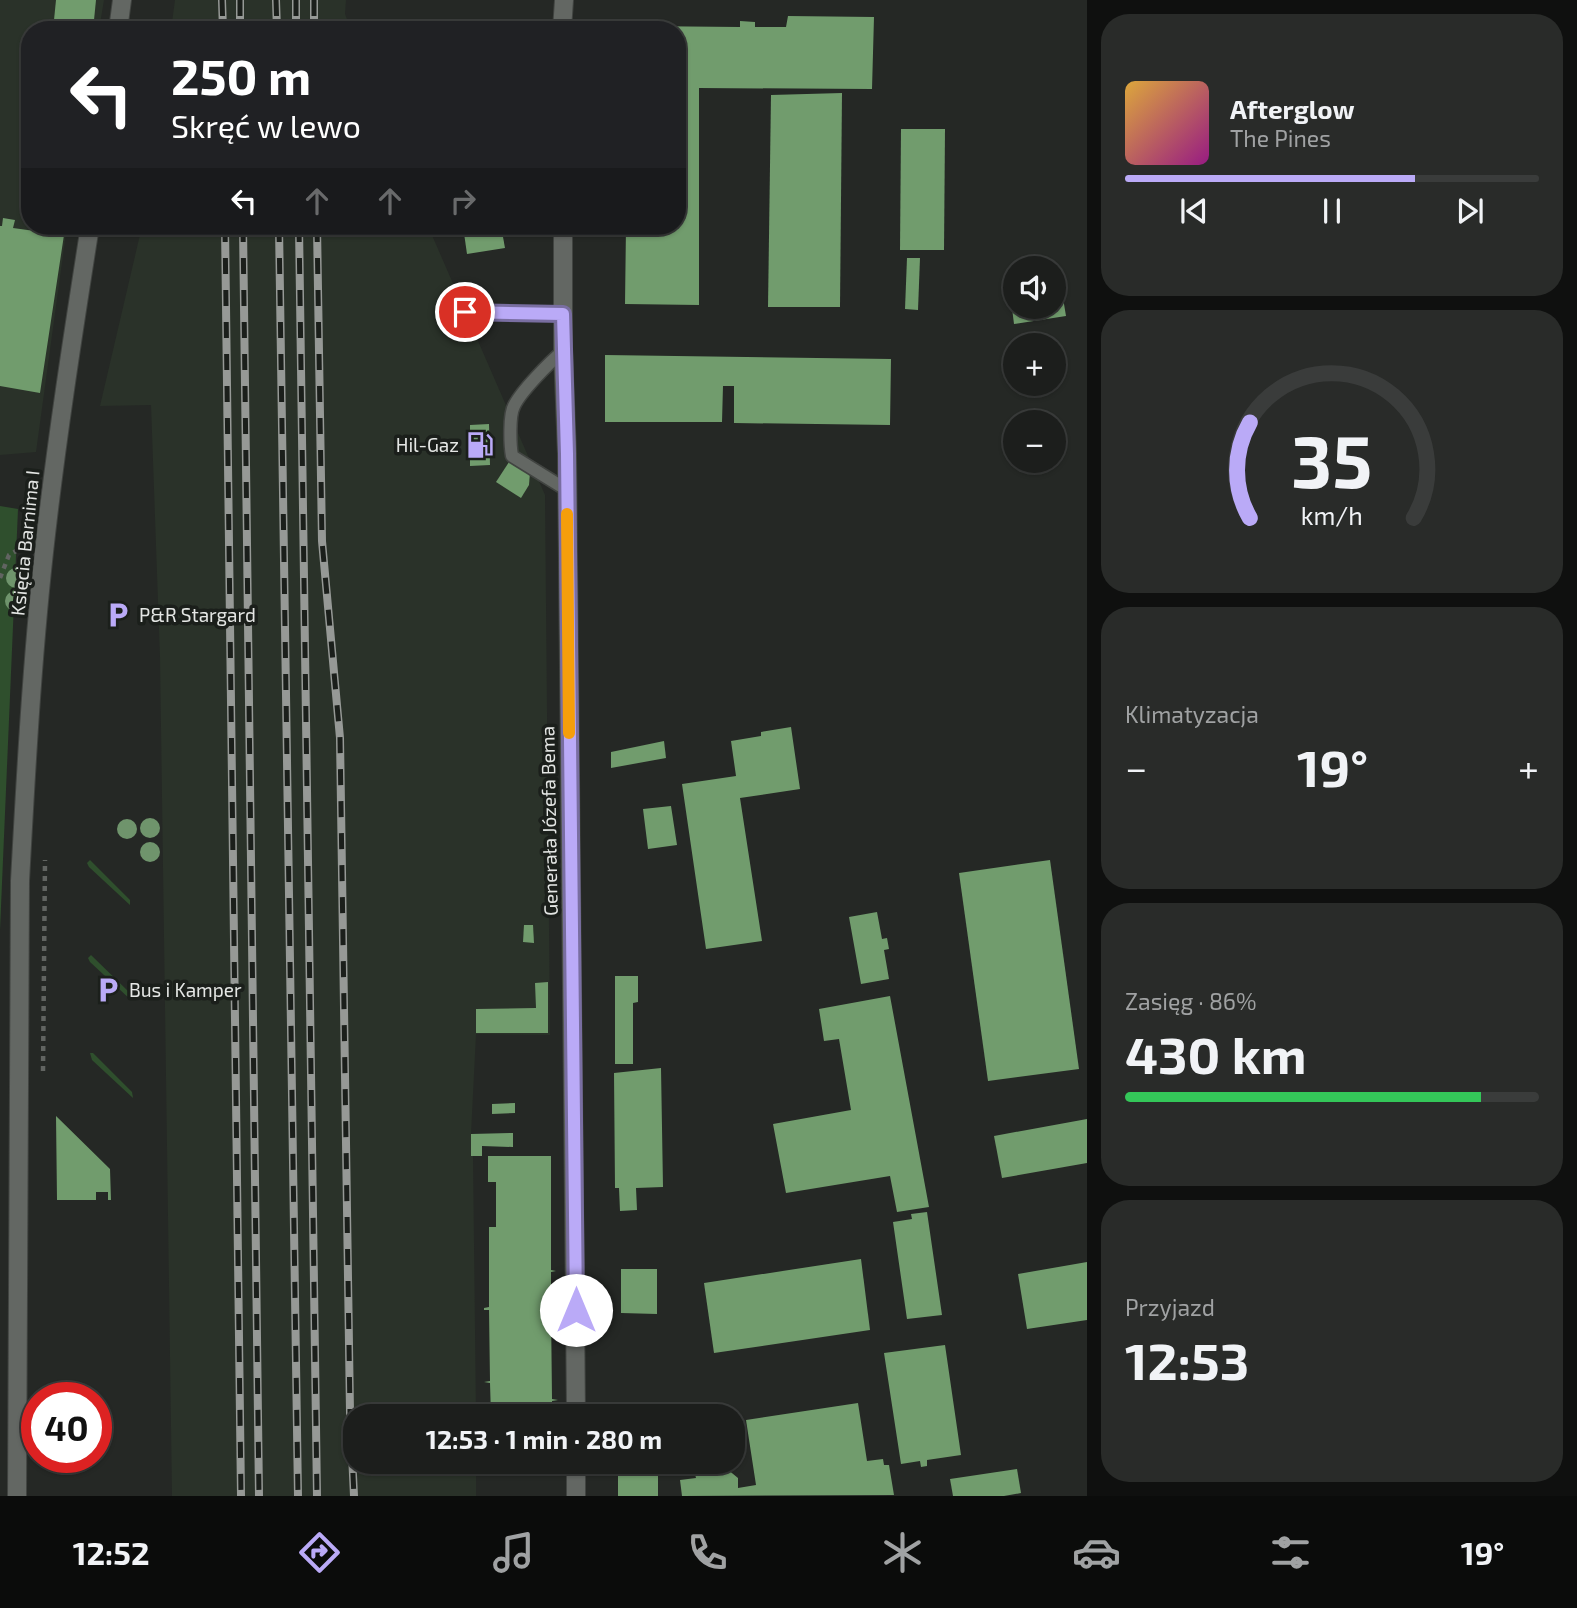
<!DOCTYPE html>
<html lang="pl">
<head>
<meta charset="utf-8">
<style>
	:root { --surface:#1c1e1c; --page:#292b29; --text:#f1f3f6; --muted:#a0a2a3; --line:#3a3c3b; --accent:#baaaf7 }
	body { margin:0; font-family:"Exo 2",sans-serif; background:var(--page); color:var(--text); height:100vh; display:flex; flex-direction:column; font-size:26px; white-space:nowrap }
	* { box-sizing:border-box; margin:0 }
	p { font-size:23px; color:var(--muted) }
	.icon { flex:none; width:38px; height:38px; fill:none; stroke:currentColor; stroke-width:2; stroke-linecap:round; stroke-linejoin:round }
	.map { position:relative; flex:1; overflow:hidden }
	.sheet { display:flex; flex-direction:column; gap:14px; padding:14px; background:#0f100f; width:490px }
	.sheet>* { flex:none }
	.banner { position:absolute; left:21px; top:21px; width:665px; height:214px; border-radius:28px; box-shadow:0 2px 5px #0004,0 0 0 2px var(--line); background:#202124; color:#fff; overflow:hidden }
	.buttons { position:absolute; left:1003px; top:256px; display:grid; gap:14px }
	.buttons a { display:grid; place-items:center; width:63px; height:63px; border-radius:50%; background:var(--surface); box-shadow:0 2px 5px #0004,0 0 0 2px var(--line); font-size:35px }
	.speed { position:absolute; left:21px; top:1382px; display:flex; gap:14px; font-size:35px; font-weight:700; text-align:center }
	.speed>* { display:grid; place-content:center; width:91px; height:91px; border-radius:50%; background:var(--surface); box-shadow:0 2px 5px #0004,0 0 0 2px var(--line); line-height:1 }
	.speed .limit { border:10px solid #d22; background:#fff; color:#111 }
	.pin { position:absolute; display:grid; place-items:center; width:60px; height:60px; color:#fff; margin:-30px; border:4px solid #fff; border-radius:50%; box-shadow:0 2px 7px #0007 }
	.me { position:absolute; width:77px; margin:-38px; rotate:0deg; stroke-linejoin:round; filter:drop-shadow(0 0 5px #0008) }
	.turn { display:flex; align-items:center; gap:24px; height:147px; padding:0 35px; font-size:32px }
	.turn .icon { width:91px; height:91px; stroke-width:2.5 }
	.turn b { display:block; font-size:49px; line-height:60px }
	.lanes { display:flex; align-items:center; height:66px; padding:0 35px; background:#0003; justify-content:center; gap:35px; direction:ltr }
	.lanes .off { opacity:.35 }
	.big { font-size:52px; font-weight:700; line-height:1.1 }
	.sheet .card { flex:1; display:flex; flex-direction:column; justify-content:center; gap:10px; min-width:0; padding:0 24px; border-radius:28px; background:var(--page) }
	.sheet .dial { align-items:center; gap:0 }
	.dial svg { height:182px; overflow:visible; fill:none; stroke:var(--line); stroke-width:7; stroke-linecap:round; text-anchor:middle }
	.dial text { fill:var(--text); stroke:none }
	.song { display:flex; align-items:center; gap:21px }
	.cover { width:84px; height:84px; border-radius:10px; background:linear-gradient(135deg,hsl(40 70% 55%),hsl(310 70% 35%)) }
	.played { height:7px; border-radius:4px; background:linear-gradient(90deg,var(--accent) 70%,var(--line) 70%) }
	.keys { display:flex; justify-content:space-around; direction:ltr }
	.heat { display:flex; justify-content:space-between; align-items:center; font-size:38px; direction:ltr }
	.charge { height:10px; border-radius:5px; background:linear-gradient(90deg,#34c759 86%,var(--line) 0) }
	.trip { position:absolute; left:343px; top:1404px; width:402px; height:70px; border-radius:28px; background:var(--surface); box-shadow:0 2px 5px #0004,0 0 0 2px var(--line); font-weight:700; line-height:70px; text-align:center }
	.menu { display:flex; height:112px; justify-content:space-around; align-items:center; background:#0b0c0b; color:var(--muted) }
	.menu .icon { width:49px; height:49px }
	.menu .on { color:var(--accent) }
	.menu b { font-size:32px; color:var(--text) }
	main { display:flex; flex:1; min-height:0 }
	.map>svg:first-child { display:block }
	.built { fill:#2a3229 }
	.green { fill:#2f4f2d }
	.building { fill:#719c6d }
	.lines { fill:none; stroke-linecap:round; stroke-linejoin:round }
	.service-casing { stroke:#414441; stroke-width:15 }
	.minor-casing { stroke:#414441; stroke-width:20 }
	.tertiary-casing { stroke:#414441; stroke-width:20 }
	.path { stroke:#616461; stroke-width:4.5; stroke-dasharray:5 5; stroke-linecap:butt }
	.service { stroke:#636763; stroke-width:12 }
	.minor { stroke:#636763; stroke-width:18 }
	.tertiary { stroke:#636763; stroke-width:18 }
	.rail-casing { stroke:#969996; stroke-width:8 }
	.rail { stroke:#1b1f1b; stroke-width:5; stroke-dasharray:16; stroke-linecap:butt }
	.tree { fill:#6f946c }
	.route-casing { stroke:#796ea1; stroke-width:18 }
	.route { stroke:#baaaf7; stroke-width:12 }
	.slow { stroke:#f59e0b; stroke-width:12 }
	.labels { text-anchor:middle; stroke-width:7; stroke-linejoin:round; paint-order:stroke }
	.poi-label { font-size:19px; fill:#e4e6e4; stroke:#1b1f1b; text-anchor:start }
	.street-label { font-size:19px; fill:#e4e6e4; stroke:#1b1f1b }
</style>
</head>
<body>
<main>
<div class="map">
<svg width="1087" height="1496" viewBox="0 0 1087 1496">
	<rect width="100%" height="100%" fill="#252825"/>
	<g class="built">
		<polygon points="0,0 104,0 99,30 30,30 30,226 67,226 36,452 0,455"/>
		<polygon points="175,0 346,0 345,14 351,30 171,30"/>
		<polygon points="142,226 428,226 545,495 550,1035 476,1034 471,1134 471,1156 473,1156 476,1416 355,1416 355,1461 476,1461 476,1496 172,1496 160,657 151,405 100,406"/>
	</g>
	<g class="green">
		<polygon points="0,506 18,509 0,930"/>
		<polygon points="90,860 130,900 130,905 89,867 87,863"/>
		<polygon points="91,955 131,994 131,1000 90,962 88,958"/>
		<polygon points="90,1053 93,1053 132,1092 133,1098 92,1060"/>
	</g>
	<g class="building">
		<polygon points="56,0 96,0 93,30 53,30"/>
		<polygon points="788,16 874,17 872,89 699,88 699,305 625,304 626,226 677,226 677,30 621,30 621,21 636,21 637,26 740,27 740,21 755,22 755,27 786,27"/>
		<polygon points="464,20 465,30 443,30 442,24"/>
		<polygon points="842,93 840,307 768,307 771,95"/>
		<polygon points="901,129 945,129 944,250 900,250"/>
		<polygon points="3,218 15,220 13,228 64,235 40,393 0,386 0,226 2,226"/>
		<polygon points="463,226 501,226 505,248 467,254"/>
		<polygon points="907,258 920,258 918,310 905,309"/>
		<polygon points="1062,292 1066,316 1014,324 1011,300 1015,300 1015,306 1054,306 1054,294"/>
		<polygon points="605,355 891,359 890,425 734,423 734,386 723,386 722,422 605,422"/>
		<polygon points="489,424 490,465 470,466 470,425"/>
		<polygon points="511,459 530,472 529,485 521,498 496,482"/>
		<polygon points="791,727 800,789 740,798 762,941 706,949 682,784 736,776 731,741 761,736 761,732"/>
		<polygon points="664,741 666,758 611,768 611,752"/>
		<polygon points="671,806 677,845 648,849 643,809"/>
		<polygon points="1050,860 1079,1069 988,1081 959,873"/>
		<polygon points="877,912 882,939 887,938 889,949 884,950 889,979 861,984 849,917"/>
		<polygon points="524,925 533,925 534,943 523,942"/>
		<polygon points="615,976 638,976 638,1002 633,1003 633,1064 615,1064"/>
		<polygon points="548,982 548,1033 476,1033 476,1009 536,1008 535,983"/>
		<polygon points="890,996 929,1207 897,1212 890,1176 786,1193 773,1124 851,1110 839,1039 824,1041 819,1009"/>
		<polygon points="661,1068 663,1187 636,1188 637,1210 620,1211 619,1188 615,1188 614,1073"/>
		<polygon points="515,1103 515,1113 492,1114 492,1104"/>
		<polygon points="56,1116 110,1169 111,1200 108,1200 108,1192 96,1192 96,1200 57,1200"/>
		<polygon points="1087,1119 1087,1163 1002,1178 994,1136"/>
		<polygon points="513,1133 513,1147 482,1146 482,1156 471,1156 471,1134"/>
		<polygon points="488,1156 551,1156 551,1270 556,1271 551,1272 551,1307 557,1307 551,1309 552,1399 558,1400 552,1401 552,1416 491,1416 490,1383 484,1382 490,1381 489,1310 484,1310 484,1308 489,1307 489,1227 496,1227 496,1182 488,1182"/>
		<polygon points="927,1212 942,1315 907,1319 893,1222 912,1219 911,1214"/>
		<polygon points="861,1259 870,1330 714,1353 704,1283"/>
		<polygon points="1087,1262 1087,1320 1027,1329 1018,1274"/>
		<polygon points="621,1269 657,1269 657,1314 621,1313"/>
		<polygon points="945,1345 961,1455 927,1460 927,1466 921,1467 920,1461 901,1464 884,1353"/>
		<polygon points="858,1403 867,1461 883,1459 884,1465 889,1465 894,1495 682,1496 680,1480 696,1478 695,1474 727,1469 738,1478 738,1488 756,1485 746,1420"/>
		<polygon points="658,1462 658,1496 618,1496 618,1463"/>
		<polygon points="1017,1469 1021,1493 1004,1496 953,1496 950,1479"/>
	</g>
	<g class="lines">
		<defs>
			<g id="service">
				<polyline points="453,316 465,312 563,314"/>
				<path d="M563,351C550,362 521,391 514,406C509,415 510,445 512,456L567,490"/>
			</g>
			<g id="minor">
				<polyline points="118,30 122,0"/>
				<path d="M17,1496L20,881C26,771 32,661 44,552C56,443 73,334 90,226"/>
			</g>
			<g id="tertiary">
				<polyline points="562,30 564,0"/>
				<polyline points="563,226 563,351 567,454 576,1416"/>
				<polyline points="576,1461 576,1496"/>
			</g>
		</defs>
		<use href="#service" class="service-casing"/>
		<use href="#minor" class="minor-casing"/>
		<use href="#tertiary" class="tertiary-casing"/>
		<g class="path">
			<polyline points="0,578 9,555 16,551"/>
			<polyline points="43,1071 45,860"/>
		</g>
		<use href="#service" class="service"/>
		<use href="#minor" class="minor"/>
		<use href="#tertiary" class="tertiary"/>
		<defs>
			<g id="rail">
				<polyline points="222,0 223,30"/>
				<polyline points="240,0 240,30"/>
				<polyline points="276,0 277,30"/>
				<polyline points="296,0 296,30"/>
				<polyline points="314,0 314,30"/>
				<polyline points="225,226 241,1496"/>
				<polyline points="243,226 259,1496"/>
				<polyline points="279,226 298,1496"/>
				<polyline points="299,226 317,1496"/>
				<polyline points="317,226 322,541 340,738 350,1412 354,1496"/>
			</g>
		</defs>
		<use href="#rail" class="rail-casing"/>
		<use href="#rail" class="rail"/>
	</g>
	<g class="tree">
		<circle cx="16" cy="578" r="10"/>
		<circle cx="15" cy="601" r="10"/>
		<circle cx="150" cy="828" r="10"/>
		<circle cx="127" cy="829" r="10"/>
		<circle cx="150" cy="852" r="10"/>
	</g>
	<g class="lines">
		<defs>
			<polyline id="route" points="465,312 563,314 567,454 576,1310"/>
		</defs>
		<use href="#route" class="route-casing"/>
		<use href="#route" class="route"/>
		<polyline class="slow" points="567,514 569,733"/>
	</g>
	<defs>
		<symbol id="fuel-bare" viewBox="-9 -9 18 18"><path d="M-5.5-6h7V0h2V4h1.3V-2.5L3-4.5l.8-.8L6-3V5H2.5V1h-1V6h-7ZM-4.2-4.7v3.2H.2V-4.7Z" fill="#baaaf7" stroke="#1b1f1b" stroke-width="2.5" paint-order="stroke"/></symbol>
		<symbol id="parking-bare" viewBox="-9 -9 18 18"><path d="M-3.5-5.5H1a3.5 3.5 0 0 1 0 7H-1V5.5H-3.5ZM-1-3.4V-.6H.8a1.4 1.4 0 0 0 0-2.8Z" fill="#baaaf7" stroke="#1b1f1b" stroke-width="2.5" paint-order="stroke"/></symbol>
	</defs>
	<g fill-rule="evenodd">
		<use href="#fuel-bare" x="461" y="426" width="38" height="38"/>
		<use href="#parking-bare" x="99" y="596" width="38" height="38"/>
		<use href="#parking-bare" x="89" y="971" width="38" height="38"/>
	</g>
	<g class="labels">
		<g class="poi-label">
			<text x="459" y="452" text-anchor="end">Hil-Gaz</text>
			<text x="139" y="622">P&amp;R Stargard</text>
			<text x="129" y="997">Bus i Kamper</text>
		</g>
		<g class="street-label">
			<text transform="translate(25 543) rotate(-84)" y="7">Księcia Barnima I</text>
			<text transform="translate(549 821) rotate(-91)" y="7">Generała Józefa Bema</text>
		</g>
	</g>
</svg>
<div class="buttons">
<a><svg class="icon" aria-label="sound" viewBox="0 0 24 24"><path d="M4 9h4l5-4v14l-5-4H4zM17 9q2 3 0 6"/></svg></a>
<a>+</a>
<a>−</a>
</div>
<div class="speed"><div class="limit">40</div></div>
<div class="pin" style="left:465px;top:312px;background:#d93025"><svg class="icon" aria-label="arrive" viewBox="0 0 24 24"><path d="M6 21V4h12l-3 4 3 4H6"/></svg></div>
<svg class="me" style="left:576px;top:1310px" viewBox="-20 -20 40 40"><circle r="19" fill="#fff"/><path d="M0-13L10 11 0 6-10 11z" fill="#baaaf7"/></svg>
<div class="trip">12:53 · 1 min · 280 m</div>
<div class="banner">
<div class="turn"><svg class="icon" aria-label="left" viewBox="0 0 24 24"><path d="M17 20v-9H6M10 6l-5 5 5 5"/></svg><div><b>250 m</b>Skręć w lewo</div></div>
<div class="lanes"><svg class="icon" aria-label="left" viewBox="0 0 24 24"><path d="M17 20v-9H6M10 6l-5 5 5 5"/></svg><svg class="icon off" aria-label="ahead" viewBox="0 0 24 24"><path d="M12 20V5M6 11l6-6 6 6"/></svg><svg class="icon off" aria-label="ahead" viewBox="0 0 24 24"><path d="M12 20V5M6 11l6-6 6 6"/></svg><svg class="icon off" aria-label="right" viewBox="0 0 24 24"><path d="M7 20v-9h11M14 6l5 5-5 5"/></svg></div>
</div>
</div>
<section class="sheet">
<div class="card">
<div class="song"><i class="cover"></i><div><b>Afterglow</b><p>The Pines</p></div></div>
<div class="played"></div>
<div class="keys"><svg class="icon" aria-label="previous" viewBox="0 0 24 24"><path d="M18 5L8 12l10 7zM5 5v14"/></svg><svg class="icon" aria-label="pause" viewBox="0 0 24 24"><path d="M8 5v14M16 5v14"/></svg><svg class="icon" aria-label="next" viewBox="0 0 24 24"><path d="M6 5l10 7-10 7zM19 5v14"/></svg></div>
</div>
<div class="card dial"><svg viewBox="0 0 100 80">
<path d="M14 69A42 42 0 1 1 86 69"/>
<path d="M14 69A42 42 0 0 1 14 27" stroke="#baaaf7"/>
<text x="50" y="56" font-size="32" font-weight="700">35</text>
<text x="50" y="72" font-size="11">km/h</text>
</svg></div>
<div class="card"><p>Klimatyzacja</p>
<div class="heat"><a>−</a><b class="big">19°</b><a>+</a></div>
</div>
<div class="card"><p>Zasięg · 86%</p><b class="big">430 km</b><div class="charge"></div></div>
<div class="card"><p>Przyjazd</p><b class="big">12:53</b></div>
</section>
</main>
<nav class="menu">
<b>12:52</b>
<svg class="icon on" aria-label="directions" viewBox="0 0 24 24"><path d="M12 3l9 9-9 9-9-9zM9 14v-3h6M13 9l2 2-2 2"/></svg>
<svg class="icon" aria-label="music" viewBox="0 0 24 24"><path d="M9 18V5l10-2v13"/><circle cx="6" cy="18" r="3"/><circle cx="16" cy="16" r="3"/></svg>
<svg class="icon" aria-label="phone" viewBox="0 0 24 24"><path d="M5 4h4l2 5-3 2q2 4 5 5l2-3 5 2v4C11 20 4 13 5 4z"/></svg>
<svg class="icon" aria-label="climate" viewBox="0 0 24 24"><path d="M12 3v18M4 7l16 10M4 17L20 7"/></svg>
<svg class="icon" aria-label="car" viewBox="0 0 24 24"><path d="M5 17H2v-5l4-1 3-4h7l3 4 3 1v5h-3M9 17h6M6 11h13"/><circle cx="7" cy="17" r="2"/><circle cx="17" cy="17" r="2"/></svg>
<svg class="icon" aria-label="filters" viewBox="0 0 24 24"><path d="M4 7h16M4 17h16"/><circle cx="9" cy="7" r="2"/><circle cx="15" cy="17" r="2"/></svg>
<b>19°</b>
</nav>
</body>
</html>
